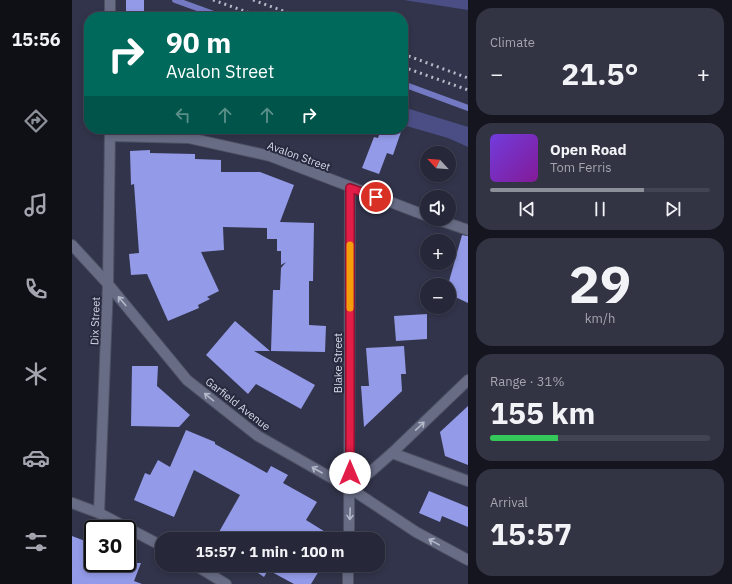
<!DOCTYPE html>
<html lang="en">
<head>
<meta charset="utf-8">
<style>
	:root { --surface:#262738; --page:#323343; --text:#f1f3f6; --muted:#a4a5ae; --line:#424453; --accent:#8c9099 }
	body { margin:0; font-family:"IBM Plex Sans",sans-serif; background:var(--page); color:var(--text); height:100vh; display:flex; flex-direction:column; font-size:15px; white-space:nowrap }
	* { box-sizing:border-box; margin:0 }
	p { font-size:13px; color:var(--muted) }
	.icon { flex:none; width:22px; height:22px; fill:none; stroke:currentColor; stroke-width:2; stroke-linecap:round; stroke-linejoin:round }
	.map { position:relative; flex:1; overflow:hidden }
	.panel { display:flex; flex-direction:column; gap:8px; padding:8px; background:#15151f; width:264px }
	.panel>* { flex:none }
	.hud { position:absolute; left:12px; top:12px; width:324px; height:122px; border-radius:16px; box-shadow:0 2px 6px #0003,0 0 0 1px var(--line); background:#00695c; color:#fff; overflow:hidden }
	.needle { width:26px; rotate:296deg }
	.buttons { position:absolute; left:348px; top:146px; display:grid; gap:8px }
	.buttons a { display:grid; place-items:center; width:36px; height:36px; border-radius:50%; background:var(--surface); box-shadow:0 2px 6px #0003,0 0 0 1px var(--line); font-size:20px }
	.speed { position:absolute; left:12px; top:520px; display:flex; gap:8px; font-size:20px; font-weight:700; text-align:center }
	.speed>* { display:grid; place-content:center; width:52px; height:52px; border-radius:50%; background:var(--surface); box-shadow:0 2px 6px #0003,0 0 0 1px var(--line); line-height:1 }
	.speed .limit { border:2px solid #111; border-radius:6px; background:#fff; color:#111 }
	.pin { position:absolute; display:grid; place-items:center; width:34px; height:34px; color:#fff; margin:-17px; border:2px solid #fff; border-radius:50%; box-shadow:0 1px 4px #0007 }
	.me { position:absolute; width:44px; margin:-22px; rotate:0deg; stroke-linejoin:round; filter:drop-shadow(0 0 3px #0008) }
	.turn { display:flex; align-items:center; gap:14px; height:84px; padding:0 16px; font-size:18px }
	.turn .icon { width:52px; height:52px; stroke-width:2.5 }
	.turn b { display:block; font-size:28px; line-height:34px }
	.lanes { display:flex; align-items:center; height:38px; padding:0 16px; background:#0003; justify-content:center; gap:20px; direction:ltr }
	.lanes .off { opacity:.35 }
	.big { font-size:30px; font-weight:700; line-height:1.1 }
	.panel .tile { flex:1; display:flex; flex-direction:column; justify-content:center; gap:6px; min-width:0; padding:0 14px; border-radius:16px; background:var(--page) }
	.panel .dial { align-items:center; gap:0 }
	.dial b { font-size:52px; line-height:1 }
	.song { display:flex; align-items:center; gap:12px }
	.cover { width:48px; height:48px; border-radius:6px; background:linear-gradient(135deg,hsl(260 70% 55%),hsl(290 70% 35%)) }
	.played { height:4px; border-radius:2px; background:linear-gradient(90deg,var(--accent) 70%,var(--line) 70%) }
	.keys { display:flex; justify-content:space-around; direction:ltr }
	.heat { display:flex; justify-content:space-between; align-items:center; font-size:22px; direction:ltr }
	.charge { height:6px; border-radius:3px; background:linear-gradient(90deg,#34c759 31%,var(--line) 0) }
	.trip { position:absolute; left:83px; top:532px; width:230px; height:40px; border-radius:16px; background:var(--surface); box-shadow:0 2px 6px #0003,0 0 0 1px var(--line); font-weight:700; line-height:40px; text-align:center }
	main { display:flex; flex:1; min-height:0 }
	.dock { display:flex; flex-direction:column; width:72px; justify-content:space-around; align-items:center; background:#0f1016; color:var(--muted) }
	.dock .icon { width:28px; height:28px }
	.dock .selected { color:var(--accent) }
	.dock b { font-size:18px; color:var(--text) }
	.map>svg:first-child { display:block }
	.green { fill:#4a4e85 }
	.lines { fill:none; stroke-linecap:round; stroke-linejoin:round }
	.stream { stroke:#7379c3; stroke-width:6 }
	.building { fill:#939ae7 }
	.service-casing { stroke:#4e5063; stroke-width:12 }
	.minor-casing { stroke:#4e5063; stroke-width:12 }
	.secondary-casing { stroke:#4e5063; stroke-width:12 }
	.service { stroke:#686c85; stroke-width:10 }
	.minor { stroke:#686c85; stroke-width:10 }
	.secondary { stroke:#686c85; stroke-width:10 }
	.rail { stroke:#b6b9c8; stroke-width:3; stroke-dasharray:2 4; stroke-linecap:butt }
	.oneway { stroke:#b4b8c9 }
	.route-casing { stroke:#92132f; stroke-width:10 }
	.route { stroke:#e11d48; stroke-width:7 }
	.slow { stroke:#f59e0b; stroke-width:7 }
	.labels { text-anchor:middle; stroke-width:4; stroke-linejoin:round; paint-order:stroke }
	.street-label { font-size:11px; fill:#d5d8e6; stroke:#282a40 }
</style>
</head>
<body>
<main>
<nav class="dock">
<b>15:56</b>
<svg class="icon selected" aria-label="directions" viewBox="0 0 24 24"><path d="M12 3l9 9-9 9-9-9zM9 14v-3h6M13 9l2 2-2 2"/></svg>
<svg class="icon" aria-label="music" viewBox="0 0 24 24"><path d="M9 18V5l10-2v13"/><circle cx="6" cy="18" r="3"/><circle cx="16" cy="16" r="3"/></svg>
<svg class="icon" aria-label="phone" viewBox="0 0 24 24"><path d="M5 4h4l2 5-3 2q2 4 5 5l2-3 5 2v4C11 20 4 13 5 4z"/></svg>
<svg class="icon" aria-label="climate" viewBox="0 0 24 24"><path d="M12 3v18M4 7l16 10M4 17L20 7"/></svg>
<svg class="icon" aria-label="car" viewBox="0 0 24 24"><path d="M5 17H2v-5l4-1 3-4h7l3 4 3 1v5h-3M9 17h6M6 11h13"/><circle cx="7" cy="17" r="2"/><circle cx="17" cy="17" r="2"/></svg>
<svg class="icon" aria-label="filters" viewBox="0 0 24 24"><path d="M4 7h16M4 17h16"/><circle cx="9" cy="7" r="2"/><circle cx="15" cy="17" r="2"/></svg>
</nav>
<div class="map">
<svg width="396" height="584" viewBox="0 0 396 584">
	<rect width="100%" height="100%" fill="#32344b"/>
	<g class="green">
		<polygon points="332,0 396,0 396,10"/>
		<polygon points="331,107 396,127 396,147 376,138 331,125"/>
	</g>
	<g class="lines">
		<g class="stream">
			<polyline points="103,0 150,17"/>
			<polyline points="331,84 396,108"/>
		</g>
	</g>
	<g class="building">
		<rect x="54" y="0" width="18" height="17"/>
		<polygon points="309,129 330,129 321,155 315,153 307,174 290,168 302,137 306,138"/>
		<polygon points="78,150 78,153 123,154 123,159 149,160 149,172 188,172 222,185 208,222 242,223 241,281 237,281 237,325 254,326 253,352 199,351 201,290 208,290 209,268 214,262 209,265 209,251 205,251 205,239 195,239 195,228 151,227 152,250 129,252 147,291 135,297 138,299 126,305 127,308 96,321 75,274 59,275 57,254 67,253 62,184 59,185 58,151"/>
		<polygon points="390,235 396,236 396,303 377,294 377,285 376,285"/>
		<polygon points="355,314 355,339 324,341 322,316"/>
		<polygon points="163,321 198,351 182,351 243,385 229,409 184,384 176,394 134,355"/>
		<polygon points="332,346 334,374 329,374 330,391 292,427 289,386 297,386 294,348"/>
		<polygon points="60,366 86,366 85,386 118,415 107,427 59,426"/>
		<polygon points="396,406 396,465 373,456 368,432"/>
		<polygon points="114,430 143,442 143,444 195,473 199,466 216,475 211,483 245,502 234,520 255,533 251,539 143,539 168,495 122,470 102,517 62,500 73,473 78,475 86,460 98,467"/>
		<polygon points="357,491 396,507 396,527 370,516 368,522 347,513"/>
		<polygon points="0,536 21,544 14,560 44,573 48,563 69,563 62,581 70,584 0,584"/>
		<polygon points="174,565 247,565 250,566 239,584 222,584 196,570 192,577"/>
	</g>
	<g class="lines">
		<defs>
			<polyline id="service" points="320,453 396,481"/>
			<g id="minor">
				<polyline points="38,0 38,17"/>
				<polyline points="38,136 117,138 198,156 355,216"/>
				<polyline points="364,219 396,230"/>
				<polyline points="0,245 36,284 115,380 186,436 279,489 344,532 396,560"/>
				<polyline points="279,489 320,453 396,380"/>
				<polyline points="27,513 36,284 38,129"/>
				<polyline points="277,539 278,188"/>
				<polyline points="276,584 276,565"/>
			</g>
			<g id="secondary">
				<polyline points="0,503 27,513 90,546"/>
				<polyline points="123,565 154,584"/>
			</g>
		</defs>
		<use href="#service" class="service-casing"/>
		<use href="#minor" class="minor-casing"/>
		<use href="#secondary" class="secondary-casing"/>
		<use href="#service" class="service"/>
		<use href="#minor" class="minor"/>
		<use href="#secondary" class="secondary"/>
		<g class="rail">
			<polyline points="141,0 189,17"/>
			<polyline points="181,0 228,17"/>
			<polyline points="331,54 396,78"/>
			<polyline points="331,67 396,90"/>
		</g>
	</g>
	<defs><path id="oneway-shaft" d="M-6 0H5M1.5-3L5.5 0L1.5 3" fill="none" stroke-width="1.6" stroke-linecap="round" stroke-linejoin="round"/></defs>
	<g class="oneway">
		<use href="#oneway-shaft" transform="translate(50 301) rotate(-130)"/>
		<use href="#oneway-shaft" transform="translate(137 397) rotate(-141)"/>
		<use href="#oneway-shaft" transform="translate(348 426) rotate(-44)"/>
		<use href="#oneway-shaft" transform="translate(245 470) rotate(-150)"/>
		<use href="#oneway-shaft" transform="translate(278 514) rotate(92)"/>
		<use href="#oneway-shaft" transform="translate(362 542) rotate(-151)"/>
	</g>
	<g class="lines">
		<defs>
			<polyline id="route" points="278,473 278,188 304,197"/>
		</defs>
		<use href="#route" class="route-casing"/>
		<use href="#route" class="route"/>
		<polyline class="slow" points="278,245 278,308"/>
	</g>
	<g class="labels">
		<g class="street-label">
			<text transform="translate(227 156) rotate(20)" y="4">Avalon Street</text>
			<text transform="translate(23 321) rotate(-88)" y="4">Dix Street</text>
			<text transform="translate(266 363) rotate(-90)" y="4">Blake Street</text>
			<text transform="translate(166 404) rotate(38)" y="4">Garfield Avenue</text>
		</g>
	</g>
</svg>
<div class="buttons">
<a><svg class="needle" viewBox="-14 -14 28 28"><path d="M0-13l5 13h-10z" fill="#e53935"/><path d="M0 13l5-13h-10z" fill="#a4a5ae"/></svg></a>
<a><svg class="icon" aria-label="sound" viewBox="0 0 24 24"><path d="M4 9h4l5-4v14l-5-4H4zM17 9q2 3 0 6"/></svg></a>
<a>+</a>
<a>−</a>
</div>
<div class="speed"><div class="limit">30</div></div>
<div class="pin" style="left:304px;top:197px;background:#d93025"><svg class="icon" aria-label="arrive" viewBox="0 0 24 24"><path d="M6 21V4h12l-3 4 3 4H6"/></svg></div>
<svg class="me" style="left:278px;top:473px" viewBox="-20 -20 40 40"><circle r="19" fill="#fff"/><path d="M0-13L10 11 0 6-10 11z" fill="#e11d48"/></svg>
<div class="trip">15:57 · 1 min · 100 m</div>
<div class="hud">
<div class="turn"><svg class="icon" aria-label="right" viewBox="0 0 24 24"><path d="M7 20v-9h11M14 6l5 5-5 5"/></svg><div><b>90 m</b>Avalon Street</div></div>
<div class="lanes"><svg class="icon off" aria-label="left" viewBox="0 0 24 24"><path d="M17 20v-9H6M10 6l-5 5 5 5"/></svg><svg class="icon off" aria-label="ahead" viewBox="0 0 24 24"><path d="M12 20V5M6 11l6-6 6 6"/></svg><svg class="icon off" aria-label="ahead" viewBox="0 0 24 24"><path d="M12 20V5M6 11l6-6 6 6"/></svg><svg class="icon" aria-label="right" viewBox="0 0 24 24"><path d="M7 20v-9h11M14 6l5 5-5 5"/></svg></div>
</div>
</div>
<section class="panel">
<div class="tile"><p>Climate</p>
<div class="heat"><a>−</a><b class="big">21.5°</b><a>+</a></div>
</div>
<div class="tile">
<div class="song"><i class="cover"></i><div><b>Open Road</b><p>Tom Ferris</p></div></div>
<div class="played"></div>
<div class="keys"><svg class="icon" aria-label="previous" viewBox="0 0 24 24"><path d="M18 5L8 12l10 7zM5 5v14"/></svg><svg class="icon" aria-label="pause" viewBox="0 0 24 24"><path d="M8 5v14M16 5v14"/></svg><svg class="icon" aria-label="next" viewBox="0 0 24 24"><path d="M6 5l10 7-10 7zM19 5v14"/></svg></div>
</div>
<div class="tile dial"><b>29</b><p>km/h</p></div>
<div class="tile"><p>Range · 31%</p><b class="big">155 km</b><div class="charge"></div></div>
<div class="tile"><p>Arrival</p><b class="big">15:57</b></div>
</section>
</main>
</body>
</html>
